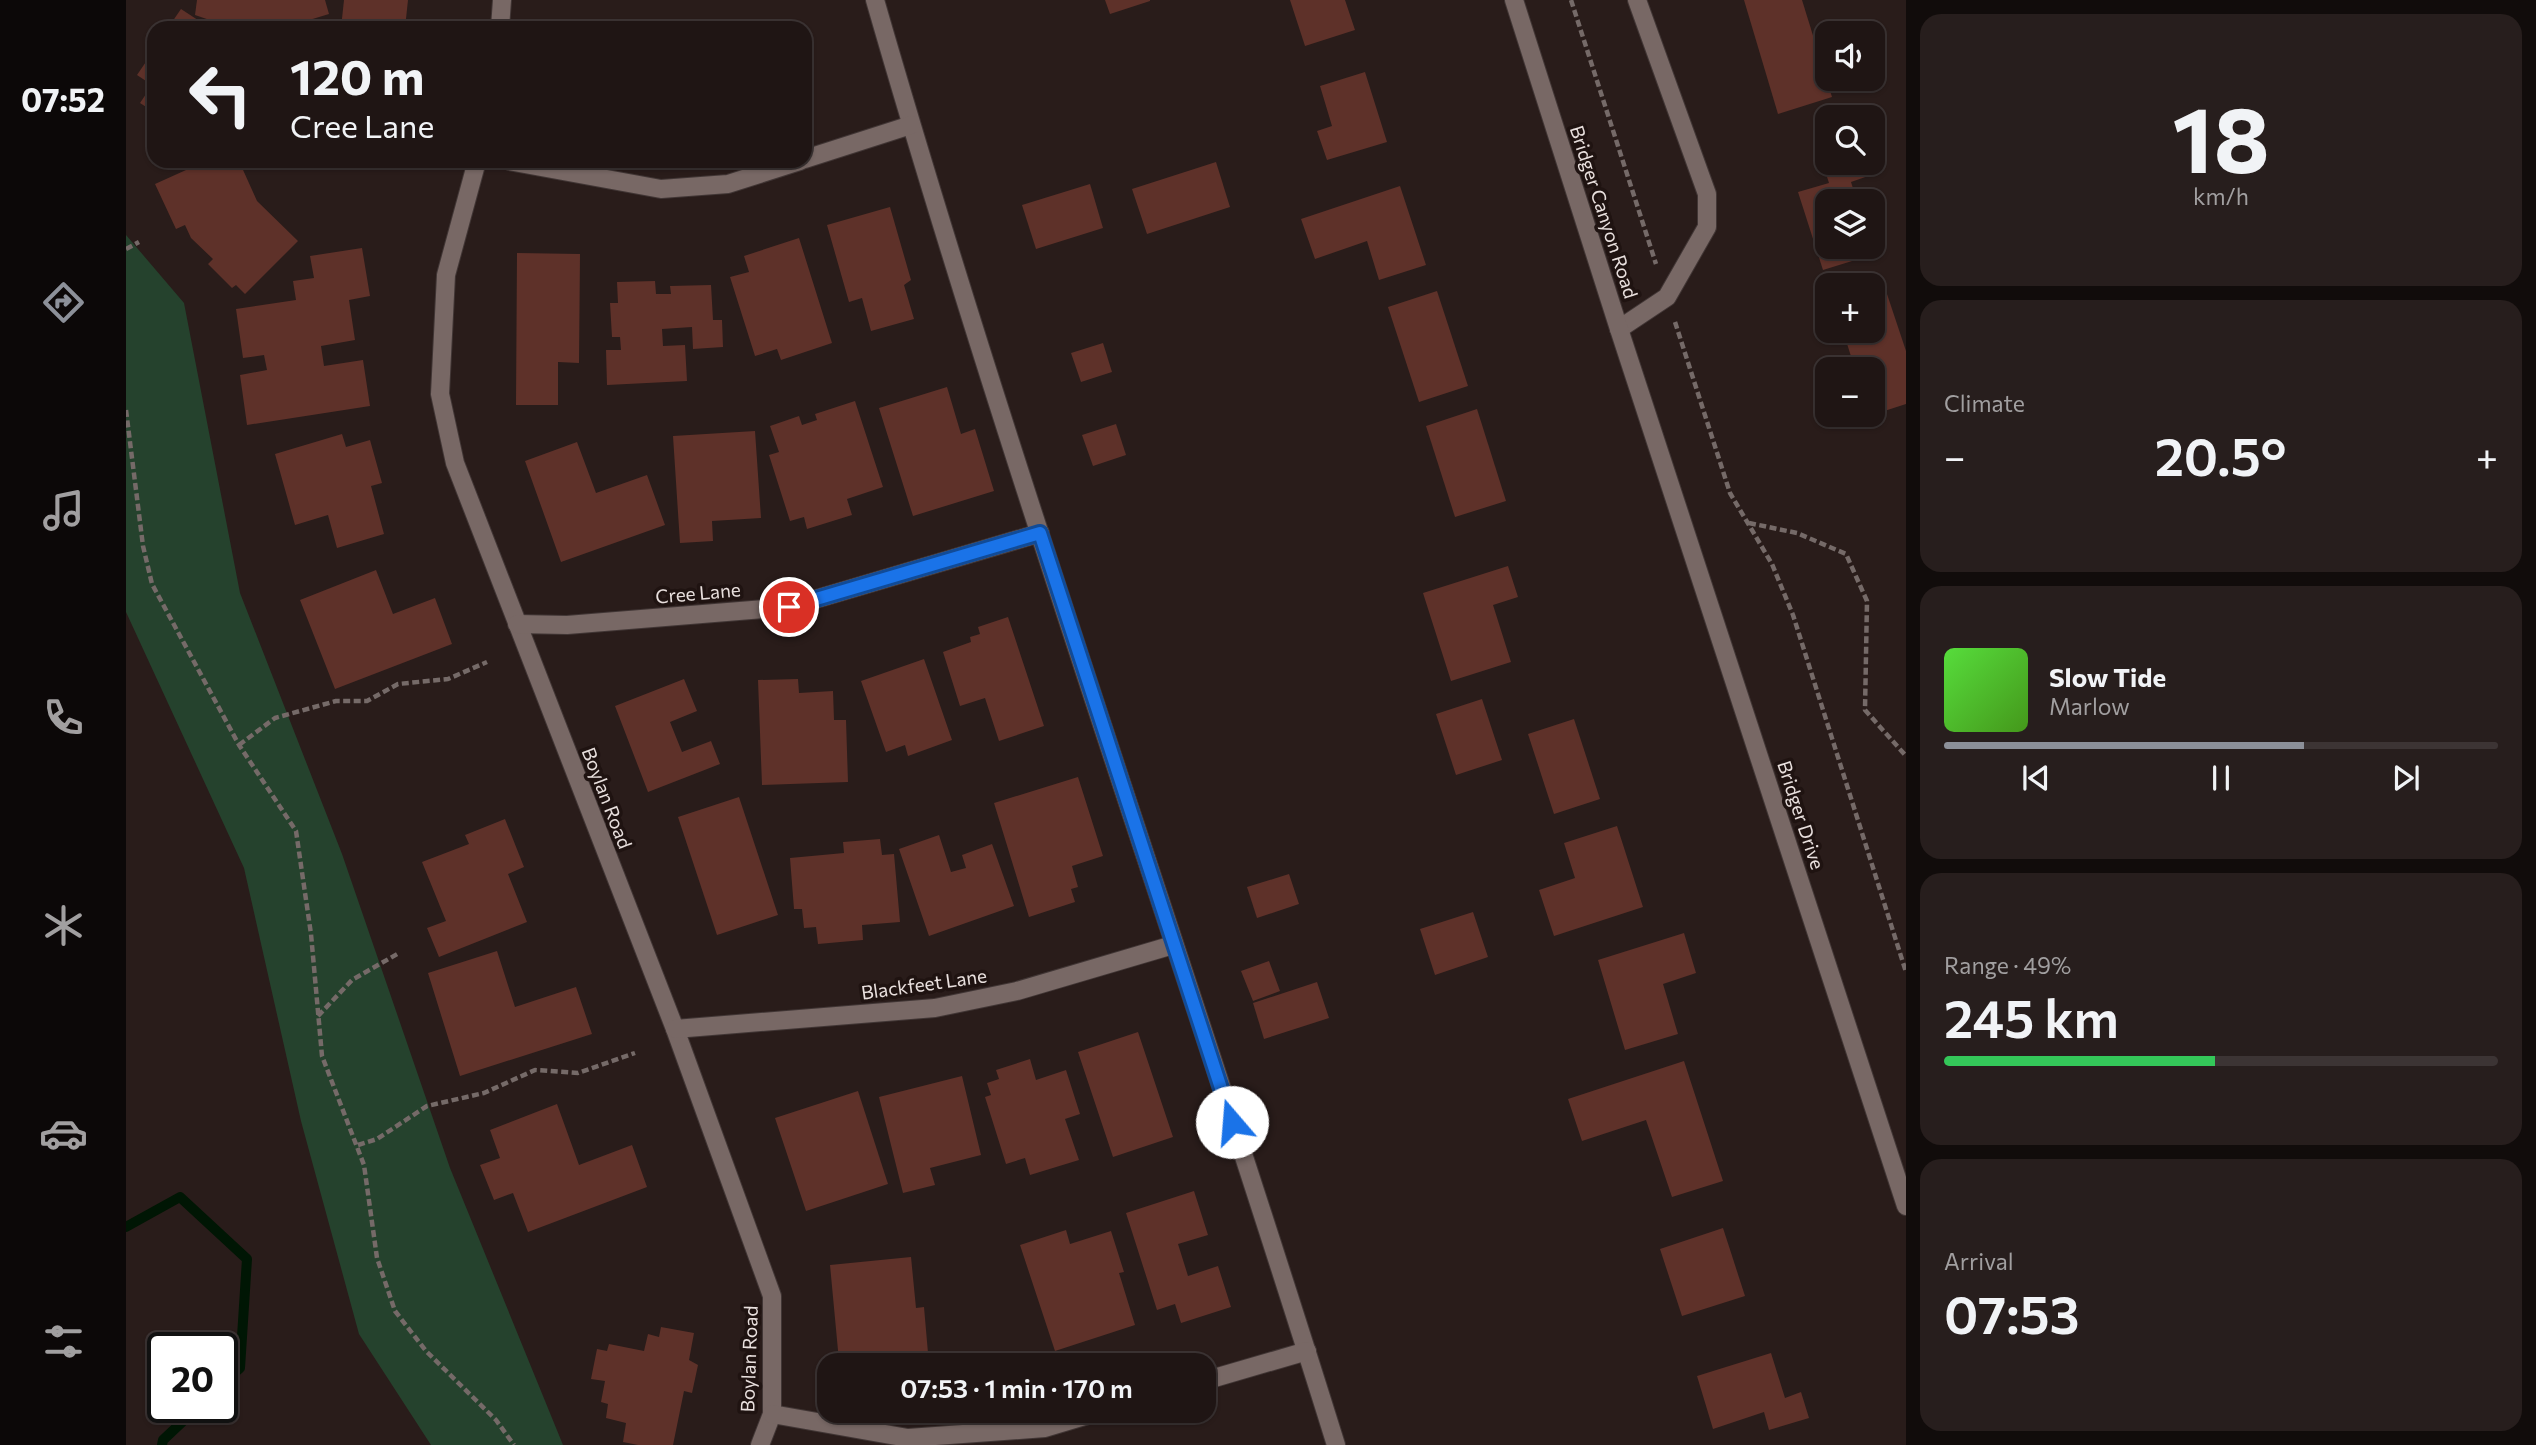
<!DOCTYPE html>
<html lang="en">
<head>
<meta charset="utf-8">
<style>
	:root { --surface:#1f1514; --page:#271e1d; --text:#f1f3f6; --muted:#a19fa0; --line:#3c3434; --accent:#8c9099 }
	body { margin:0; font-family:Commissioner,sans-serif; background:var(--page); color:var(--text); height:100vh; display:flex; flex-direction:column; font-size:26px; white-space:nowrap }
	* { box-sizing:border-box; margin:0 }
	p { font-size:23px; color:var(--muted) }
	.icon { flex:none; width:38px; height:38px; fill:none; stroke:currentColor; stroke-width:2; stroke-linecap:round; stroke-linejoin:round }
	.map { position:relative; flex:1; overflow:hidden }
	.panel { display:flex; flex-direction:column; gap:14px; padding:14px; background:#110c0b; width:630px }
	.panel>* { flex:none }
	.top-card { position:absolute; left:21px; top:21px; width:665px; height:147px; border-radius:21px; box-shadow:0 2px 5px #0004,0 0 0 2px var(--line); background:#1f1514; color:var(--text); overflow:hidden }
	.buttons { position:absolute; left:1689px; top:21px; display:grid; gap:14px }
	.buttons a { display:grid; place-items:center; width:70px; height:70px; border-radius:14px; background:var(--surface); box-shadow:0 2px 5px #0004,0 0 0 2px var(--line); font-size:35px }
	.speed { position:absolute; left:21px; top:1332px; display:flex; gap:14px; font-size:35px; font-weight:700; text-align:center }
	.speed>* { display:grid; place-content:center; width:91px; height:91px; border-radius:50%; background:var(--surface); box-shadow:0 2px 5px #0004,0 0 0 2px var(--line); line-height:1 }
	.speed .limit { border:4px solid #111; border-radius:10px; background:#fff; color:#111 }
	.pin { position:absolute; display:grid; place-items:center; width:60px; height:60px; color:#fff; margin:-30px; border:4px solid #fff; border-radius:50%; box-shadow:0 2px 7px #0007 }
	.me { position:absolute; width:77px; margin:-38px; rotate:342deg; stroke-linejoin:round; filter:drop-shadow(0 0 5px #0008) }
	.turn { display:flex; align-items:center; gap:24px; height:147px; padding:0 28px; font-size:32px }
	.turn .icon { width:91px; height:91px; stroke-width:2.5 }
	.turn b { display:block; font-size:49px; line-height:60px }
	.big { font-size:52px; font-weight:600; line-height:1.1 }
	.panel .tile { flex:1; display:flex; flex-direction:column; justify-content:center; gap:10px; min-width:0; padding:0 24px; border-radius:21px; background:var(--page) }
	.panel .dial { align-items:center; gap:0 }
	.dial b { font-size:91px; line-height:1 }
	.song { display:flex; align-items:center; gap:21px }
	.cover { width:84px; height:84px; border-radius:10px; background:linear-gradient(135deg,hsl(110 70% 55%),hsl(100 70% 35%)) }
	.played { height:7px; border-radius:4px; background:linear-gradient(90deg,var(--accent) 65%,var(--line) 65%) }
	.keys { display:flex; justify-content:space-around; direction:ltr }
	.heat { display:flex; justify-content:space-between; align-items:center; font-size:38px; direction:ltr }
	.charge { height:10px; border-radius:5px; background:linear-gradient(90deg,#34c759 49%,var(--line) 0) }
	.trip { position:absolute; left:691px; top:1353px; width:399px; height:70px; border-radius:21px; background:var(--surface); box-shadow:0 2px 5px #0004,0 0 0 2px var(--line); font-weight:600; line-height:70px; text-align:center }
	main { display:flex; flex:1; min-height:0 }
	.menu { display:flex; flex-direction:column; width:126px; justify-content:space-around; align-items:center; background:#0c0808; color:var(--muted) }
	.menu .icon { width:49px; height:49px }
	.menu .on { color:var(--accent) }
	.menu b { font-size:32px; color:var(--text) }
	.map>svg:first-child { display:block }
	.green { fill:#25422d }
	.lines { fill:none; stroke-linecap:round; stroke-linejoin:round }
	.stream { stroke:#001604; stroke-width:10 }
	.building { fill:#5e3129 }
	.lane-casing { stroke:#413635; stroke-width:20 }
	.street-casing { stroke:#413635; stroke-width:20 }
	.secondary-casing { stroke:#413635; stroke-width:20 }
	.path { stroke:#756a68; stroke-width:4.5; stroke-dasharray:7 3.5; stroke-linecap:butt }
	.lane { stroke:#786865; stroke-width:18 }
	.street { stroke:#786865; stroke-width:18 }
	.secondary { stroke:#786865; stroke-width:18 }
	.route-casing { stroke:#114b97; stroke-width:18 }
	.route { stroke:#1a73e8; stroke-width:12 }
	.labels { text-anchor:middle; stroke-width:7; stroke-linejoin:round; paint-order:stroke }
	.street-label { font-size:19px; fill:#e9e0de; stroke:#1f1311 }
</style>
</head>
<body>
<main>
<nav class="menu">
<b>07:52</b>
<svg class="icon on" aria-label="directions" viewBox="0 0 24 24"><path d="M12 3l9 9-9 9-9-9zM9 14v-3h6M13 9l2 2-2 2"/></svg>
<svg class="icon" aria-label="music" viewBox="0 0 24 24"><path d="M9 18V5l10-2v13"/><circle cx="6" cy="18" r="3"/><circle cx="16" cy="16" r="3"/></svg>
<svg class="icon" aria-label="phone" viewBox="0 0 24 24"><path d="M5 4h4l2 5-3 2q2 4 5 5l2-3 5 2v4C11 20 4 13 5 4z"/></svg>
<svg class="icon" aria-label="climate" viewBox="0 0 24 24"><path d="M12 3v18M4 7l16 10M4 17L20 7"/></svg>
<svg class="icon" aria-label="car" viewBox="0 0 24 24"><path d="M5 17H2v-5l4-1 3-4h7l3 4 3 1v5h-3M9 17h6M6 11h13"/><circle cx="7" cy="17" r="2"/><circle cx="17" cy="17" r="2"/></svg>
<svg class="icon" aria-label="filters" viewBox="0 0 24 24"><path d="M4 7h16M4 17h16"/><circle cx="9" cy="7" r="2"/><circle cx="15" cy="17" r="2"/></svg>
</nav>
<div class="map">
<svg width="1780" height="1445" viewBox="0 0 1780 1445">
	<rect width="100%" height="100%" fill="#291c1a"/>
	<polygon class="green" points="0,235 58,303 114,593 216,854 324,1168 437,1445 305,1445 233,1334 175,1121 118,868 0,612"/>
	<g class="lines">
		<g class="stream">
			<polyline points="0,1227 54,1197 121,1259 114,1368 96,1384"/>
			<polyline points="36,1445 37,1440 72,1407"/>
		</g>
	</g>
	<g class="building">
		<polygon points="71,0 199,0 203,14 157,28 107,28 69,15"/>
		<polygon points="218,0 282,0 279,28 215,28"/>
		<polygon points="979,0 1024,0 1024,1 984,14"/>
		<polygon points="1164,0 1219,0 1229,30 1179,46"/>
		<polygon points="1618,0 1676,0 1706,97 1652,114"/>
		<polygon points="55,9 84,28 42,28"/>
		<polygon points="584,21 586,28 564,28 564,27"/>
		<polygon points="28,50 28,112 14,103 26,85 11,75"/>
		<polygon points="1239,72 1261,142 1201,160 1191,131 1206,126 1194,86"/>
		<polygon points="1701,143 1701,163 1745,163 1748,174 1725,182 1730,198 1747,192 1759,232 1746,236 1746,201 1701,201 1701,247 1746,247 1747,238 1752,253 1697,270 1672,192 1703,183 1691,146"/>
		<polygon points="80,161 102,161 103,163 113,161 131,201 172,241 119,294 110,285 106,288 82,264 87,259 65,238 59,225 50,229 29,184"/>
		<polygon points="1090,162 1104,207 1021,234 1006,189"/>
		<polygon points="964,184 977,228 910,249 896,205"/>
		<polygon points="1274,186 1300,265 1253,280 1241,241 1189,259 1175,219"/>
		<polygon points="764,207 785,280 778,285 788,319 745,331 736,298 723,302 701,225"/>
		<polygon points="673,238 706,343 655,360 651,349 629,356 604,277 623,272 618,256"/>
		<polygon points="236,248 244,296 223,300 229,340 195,346 198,366 237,360 244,406 121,425 114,375 141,370 138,355 117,358 110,309 170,300 167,281 188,278 184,256"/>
		<polygon points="391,253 454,254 453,363 432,362 432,405 390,405"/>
		<polygon points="529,281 530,294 545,294 544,286 585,285 587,320 596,320 597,347 567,349 566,327 536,329 537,346 559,345 561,381 481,385 480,350 495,350 494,337 486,337 484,303 492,303 491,282"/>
		<polygon points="1311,291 1342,386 1293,402 1262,307"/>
		<polygon points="1760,291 1780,351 1780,404 1746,415 1746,369 1729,369 1717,331 1746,331 1746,295"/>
		<polygon points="977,343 986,372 955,382 945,353"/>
		<polygon points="821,387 835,434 849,429 868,491 787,516 753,408"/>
		<polygon points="729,401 757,487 721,499 726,515 681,529 678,517 664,521 643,455 653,452 644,426 673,416 676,425 691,420 689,414"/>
		<polygon points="1351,409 1380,501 1329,517 1300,426"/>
		<polygon points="990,424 1000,455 967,466 956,435"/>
		<polygon points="629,431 635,518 586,521 587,541 554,543 547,436"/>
		<polygon points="216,434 220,447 244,440 256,483 245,486 258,534 211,548 202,515 169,525 149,454"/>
		<polygon points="451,442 470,493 521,475 539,525 435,562 399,461"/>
		<polygon points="1382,566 1392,597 1367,605 1385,662 1325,681 1297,593"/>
		<polygon points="250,570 267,614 309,598 326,644 209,689 174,600"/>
		<polygon points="882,617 918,726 873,741 859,698 834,706 817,652 845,642 844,637 854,634 852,627"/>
		<polygon points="798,659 826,740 782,756 779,745 760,752 735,681"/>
		<polygon points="558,679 571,711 544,722 556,752 585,741 594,764 522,792 489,706"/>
		<polygon points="672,679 673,693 707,691 708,720 720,720 722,782 636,785 632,680"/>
		<polygon points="1356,699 1376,760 1330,775 1310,714"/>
		<polygon points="1448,719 1474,799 1428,814 1402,734"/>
		<polygon points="952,777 977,856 946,866 952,887 945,889 949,902 903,917 868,803"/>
		<polygon points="613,797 652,915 591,935 552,817"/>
		<polygon points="379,819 398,867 382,874 401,922 313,957 301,928 320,921 296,862 343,844 339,835"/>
		<polygon points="1491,826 1517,907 1428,936 1413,890 1449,878 1438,843"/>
		<polygon points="813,835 825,872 840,868 836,855 866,844 888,906 803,936 773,849"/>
		<polygon points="754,839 756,855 768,854 774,922 736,925 737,940 692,944 690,927 678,928 676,909 668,909 664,858 718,853 717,842"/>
		<polygon points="1163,874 1173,904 1131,918 1121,887"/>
		<polygon points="1347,912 1362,957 1309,975 1294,929"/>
		<polygon points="1558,933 1570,973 1537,984 1552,1034 1499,1050 1472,960"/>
		<polygon points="371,951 389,1007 450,987 466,1034 334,1076 302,973"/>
		<polygon points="1143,961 1154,991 1127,1001 1115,971"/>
		<polygon points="1191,982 1203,1018 1138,1039 1127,1003"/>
		<polygon points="1012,1032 1047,1137 987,1157 952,1052"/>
		<polygon points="904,1059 910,1080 940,1070 954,1114 939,1119 953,1160 904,1175 899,1158 880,1164 859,1097 865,1095 861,1083 873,1079 870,1070"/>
		<polygon points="1558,1061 1597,1181 1546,1197 1520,1120 1456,1141 1442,1099"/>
		<polygon points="836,1076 855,1155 804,1168 809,1185 777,1193 753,1097"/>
		<polygon points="732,1091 762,1184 680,1211 649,1118"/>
		<polygon points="431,1104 453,1165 506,1145 521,1187 402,1232 387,1193 368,1200 354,1165 374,1158 364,1130"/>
		<polygon points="1068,1191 1082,1235 1052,1244 1062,1276 1092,1266 1105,1307 1055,1323 1049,1304 1031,1310 1000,1213"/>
		<polygon points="1597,1228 1619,1296 1556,1316 1534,1249"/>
		<polygon points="940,1230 944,1244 985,1231 998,1272 993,1273 1009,1325 929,1351 894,1245"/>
		<polygon points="785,1257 790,1308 798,1307 802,1353 713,1361 704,1265"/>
		<polygon points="535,1327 568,1333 563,1360 572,1365 566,1393 558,1391 547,1445 512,1445 497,1442 500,1423 480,1418 482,1404 475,1402 479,1381 465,1379 471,1349 481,1351 483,1344 518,1351 522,1334 533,1337"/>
		<polygon points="1645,1353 1659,1398 1675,1392 1683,1418 1643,1430 1638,1412 1587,1429 1571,1376"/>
	</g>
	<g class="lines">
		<defs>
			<g id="lane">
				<path d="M749,0C889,486 1060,962 1210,1445"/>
				<polyline points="1493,329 1541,297 1581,227 1581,194 1511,0"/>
			</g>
			<g id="street">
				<polyline points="374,28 376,0"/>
				<polyline points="679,159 785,125"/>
				<polyline points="351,161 320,275 314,394 329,463 549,1029 646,1296 646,1414 634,1445"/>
				<polyline points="383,161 535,189 602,184 674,161"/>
				<polyline points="391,624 441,625 663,607 914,533"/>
				<polyline points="549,1029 809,1008 891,991 1047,945"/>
				<polyline points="1078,1381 1181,1351"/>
				<polyline points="646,1414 782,1438 919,1428 979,1410"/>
			</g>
			<polyline id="secondary" points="1388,0 1493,329 1780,1206"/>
		</defs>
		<use href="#lane" class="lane-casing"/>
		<use href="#street" class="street-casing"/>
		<use href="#secondary" class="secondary-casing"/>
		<g class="path">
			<polyline points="1445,0 1530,264"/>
			<polyline points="0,249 13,242"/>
			<polyline points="1549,322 1604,493 1646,564 1667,615 1780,972"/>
			<polyline points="0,410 17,546 26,584 113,745 170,831 185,934 196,1056 238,1165 251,1258 269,1311 300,1351 370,1420 388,1445"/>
			<polyline points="1623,523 1671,533 1720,554 1741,601 1739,710 1780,756"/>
			<polyline points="113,745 149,718 210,701 241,701 272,684 322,679 361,662"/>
			<polyline points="192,1016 226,980 273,953"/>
			<polyline points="232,1145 251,1139 301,1106 358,1093 409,1070 452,1073 509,1053"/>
		</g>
		<use href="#lane" class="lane"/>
		<use href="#street" class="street"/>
		<use href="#secondary" class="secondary"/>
	</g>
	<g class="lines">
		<defs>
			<polyline id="route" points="663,607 914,533 1106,1122"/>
		</defs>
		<use href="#route" class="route-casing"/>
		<use href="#route" class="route"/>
	</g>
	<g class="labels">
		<g class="street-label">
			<text transform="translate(1478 212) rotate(72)" y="7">Bridger Canyon Road</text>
			<text transform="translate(572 593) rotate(-5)" y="7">Cree Lane</text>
			<text transform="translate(481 798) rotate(69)" y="7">Boylan Road</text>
			<text transform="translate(1675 815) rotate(72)" y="7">Bridger Drive</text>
			<text transform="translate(798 984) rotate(-8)" y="7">Blackfeet Lane</text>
			<text transform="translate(623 1359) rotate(-88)" y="7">Boylan Road</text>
		</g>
	</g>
</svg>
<div class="buttons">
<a><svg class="icon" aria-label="sound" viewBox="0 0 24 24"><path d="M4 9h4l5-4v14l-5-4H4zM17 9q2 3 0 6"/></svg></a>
<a><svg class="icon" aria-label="search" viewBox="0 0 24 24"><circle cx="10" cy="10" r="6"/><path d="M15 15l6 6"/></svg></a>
<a><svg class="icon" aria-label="layers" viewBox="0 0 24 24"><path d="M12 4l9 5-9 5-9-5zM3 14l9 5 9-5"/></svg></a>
<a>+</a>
<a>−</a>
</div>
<div class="speed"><div class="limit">20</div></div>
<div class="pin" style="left:663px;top:607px;background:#d93025"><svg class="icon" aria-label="arrive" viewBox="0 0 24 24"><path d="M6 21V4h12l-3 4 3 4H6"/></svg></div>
<svg class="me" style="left:1106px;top:1122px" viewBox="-20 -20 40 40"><circle r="19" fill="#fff"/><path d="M0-13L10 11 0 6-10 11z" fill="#1a73e8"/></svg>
<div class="trip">07:53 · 1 min · 170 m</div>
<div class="top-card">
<div class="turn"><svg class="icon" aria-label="left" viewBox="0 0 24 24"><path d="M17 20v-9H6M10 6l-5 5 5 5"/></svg><div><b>120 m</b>Cree Lane</div></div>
</div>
</div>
<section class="panel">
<div class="tile dial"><b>18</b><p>km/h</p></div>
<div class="tile"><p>Climate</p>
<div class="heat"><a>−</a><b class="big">20.5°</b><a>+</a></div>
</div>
<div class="tile">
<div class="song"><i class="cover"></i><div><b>Slow Tide</b><p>Marlow</p></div></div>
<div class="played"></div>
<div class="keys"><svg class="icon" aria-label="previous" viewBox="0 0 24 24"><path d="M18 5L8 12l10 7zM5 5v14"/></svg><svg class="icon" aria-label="pause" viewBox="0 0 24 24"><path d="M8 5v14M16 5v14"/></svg><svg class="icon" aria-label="next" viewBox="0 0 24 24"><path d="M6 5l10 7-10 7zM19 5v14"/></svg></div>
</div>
<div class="tile"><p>Range · 49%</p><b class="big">245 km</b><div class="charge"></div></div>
<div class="tile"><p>Arrival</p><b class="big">07:53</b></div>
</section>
</main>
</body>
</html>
